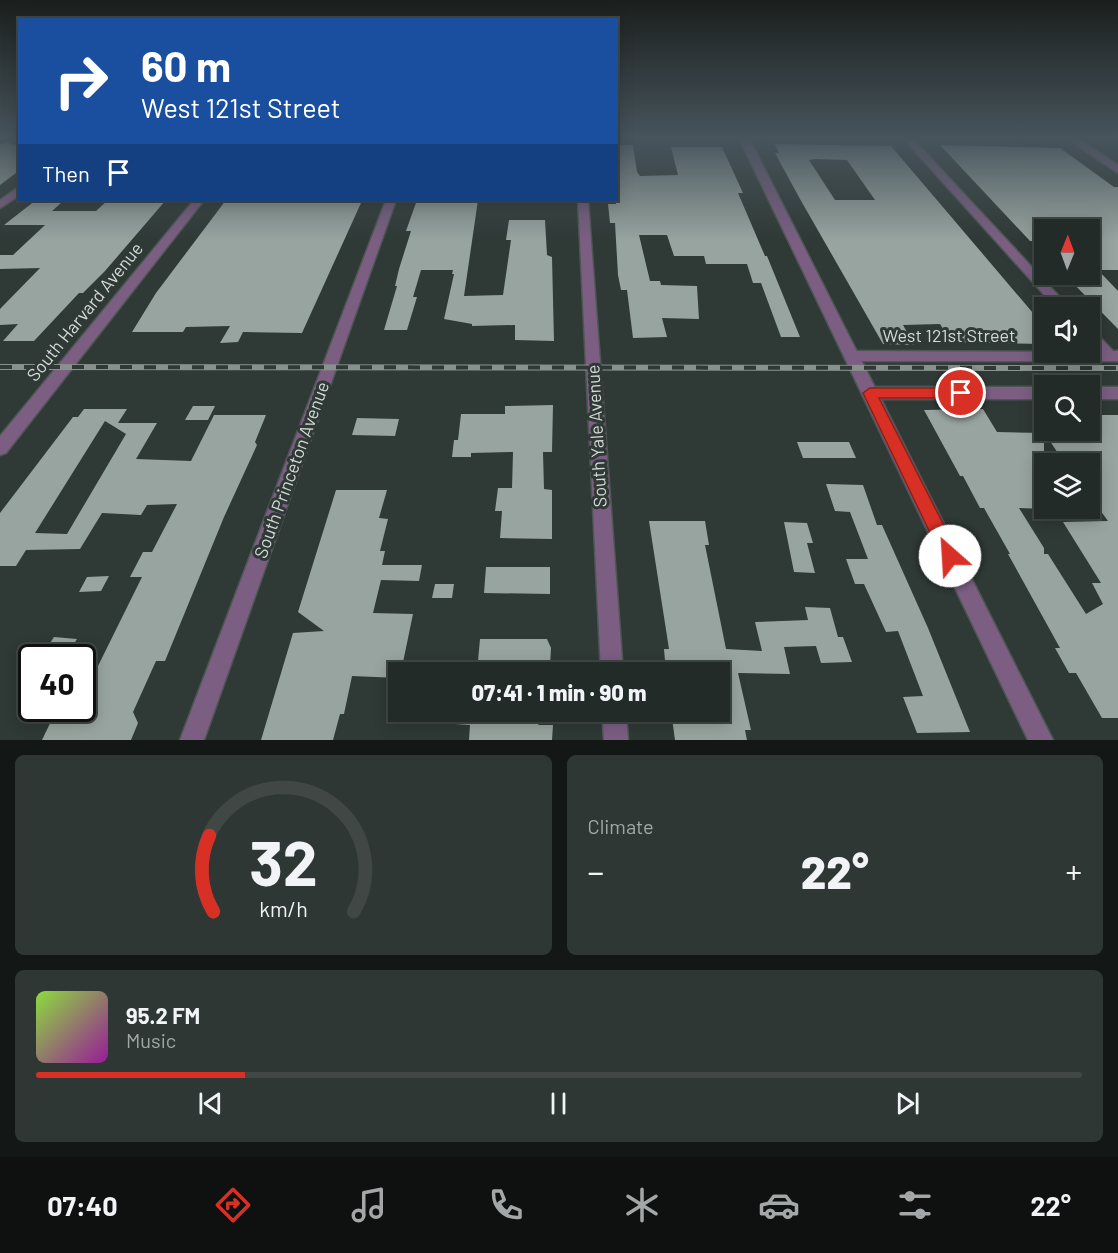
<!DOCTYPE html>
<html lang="en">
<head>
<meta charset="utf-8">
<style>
	:root { --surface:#232b28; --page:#2f3734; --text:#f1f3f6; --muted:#a3a7a8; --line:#404745; --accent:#d93025 }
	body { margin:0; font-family:Barlow,sans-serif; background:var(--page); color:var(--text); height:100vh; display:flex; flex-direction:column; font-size:22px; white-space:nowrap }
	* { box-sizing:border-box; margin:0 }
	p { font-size:20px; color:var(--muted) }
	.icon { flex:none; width:33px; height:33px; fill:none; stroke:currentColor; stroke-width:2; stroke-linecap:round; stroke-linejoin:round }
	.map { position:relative; height:740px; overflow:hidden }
	.panel { display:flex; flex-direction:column; gap:15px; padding:15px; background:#131816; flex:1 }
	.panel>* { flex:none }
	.guide { position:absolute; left:18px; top:18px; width:600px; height:183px; border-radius:0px; box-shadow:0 3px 15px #0003,0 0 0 2px var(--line); background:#1a4fa0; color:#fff; overflow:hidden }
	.needle { width:39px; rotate:1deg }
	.controls { position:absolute; left:1034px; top:219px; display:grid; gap:12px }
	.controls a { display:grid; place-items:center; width:66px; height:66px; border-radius:0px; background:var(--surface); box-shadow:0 3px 15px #0003,0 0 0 2px var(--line); font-size:30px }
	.speed { position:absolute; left:18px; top:644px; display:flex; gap:12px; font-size:30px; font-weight:700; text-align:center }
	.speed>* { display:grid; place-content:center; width:78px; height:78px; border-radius:50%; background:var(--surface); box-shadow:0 3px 15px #0003,0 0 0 2px var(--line); line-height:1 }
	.speed .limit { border:3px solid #111; border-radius:9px; background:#fff; color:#111 }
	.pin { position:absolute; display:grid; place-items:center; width:51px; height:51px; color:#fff; margin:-26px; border:3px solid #fff; border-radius:50%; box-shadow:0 2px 6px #0007 }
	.me { position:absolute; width:66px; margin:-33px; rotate:334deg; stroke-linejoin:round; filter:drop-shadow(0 0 4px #0008) }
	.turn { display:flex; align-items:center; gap:21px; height:126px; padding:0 24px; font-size:27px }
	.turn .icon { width:78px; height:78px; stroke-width:2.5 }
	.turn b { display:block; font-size:42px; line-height:51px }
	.then { display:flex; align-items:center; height:57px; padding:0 24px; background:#0003; gap:12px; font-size:22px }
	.big { font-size:45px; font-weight:800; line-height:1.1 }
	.panel .tile { flex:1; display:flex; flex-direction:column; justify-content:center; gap:9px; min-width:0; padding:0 21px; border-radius:9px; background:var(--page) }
	.panel .dial { align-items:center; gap:0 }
	.dial svg { height:156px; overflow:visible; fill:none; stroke:var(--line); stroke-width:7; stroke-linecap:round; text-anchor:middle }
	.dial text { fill:var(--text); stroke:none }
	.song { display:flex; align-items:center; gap:18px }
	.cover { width:72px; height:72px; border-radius:9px; background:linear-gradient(135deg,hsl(90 70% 55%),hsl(300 70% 35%)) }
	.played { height:6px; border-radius:3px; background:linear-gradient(90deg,var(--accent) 20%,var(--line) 20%) }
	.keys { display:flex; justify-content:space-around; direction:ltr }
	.heat { display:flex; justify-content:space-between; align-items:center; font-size:33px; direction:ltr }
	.panel .tiles { flex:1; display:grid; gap:15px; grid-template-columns:1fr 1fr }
	.tile:last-child { grid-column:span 2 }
	.trip { position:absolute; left:388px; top:662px; width:342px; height:60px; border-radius:0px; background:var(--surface); box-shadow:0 3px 15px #0003,0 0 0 2px var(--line); font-weight:800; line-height:60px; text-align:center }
	.tab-bar { display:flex; height:96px; justify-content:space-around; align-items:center; background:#0e1110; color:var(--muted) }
	.tab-bar .icon { width:42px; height:42px }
	.tab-bar .selected { color:var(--accent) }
	.tab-bar b { font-size:27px; color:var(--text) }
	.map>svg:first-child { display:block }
	.building { fill:#98a49f; fill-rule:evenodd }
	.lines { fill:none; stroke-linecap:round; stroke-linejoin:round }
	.minor-casing { stroke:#4d5652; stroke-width:3 }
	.tertiary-casing { stroke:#4d5652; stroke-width:3 }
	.minor { fill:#7b5e82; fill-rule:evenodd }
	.tertiary { fill:#7b5e82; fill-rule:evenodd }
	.rail-casing { stroke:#89918d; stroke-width:6 }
	.rail { stroke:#2f3935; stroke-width:4; stroke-dasharray:12; stroke-linecap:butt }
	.route { fill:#d93025; stroke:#8d1f18; stroke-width:1.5 }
	.labels { text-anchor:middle; stroke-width:6; stroke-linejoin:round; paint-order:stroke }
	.street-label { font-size:18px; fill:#d4dad7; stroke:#2f3935 }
</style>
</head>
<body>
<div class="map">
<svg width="1118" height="740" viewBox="0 0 1118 740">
	<rect width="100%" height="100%" fill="#2f3935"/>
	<g class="building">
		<polygon points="8,143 20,146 20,170 0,185 0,144"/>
		<path d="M775,144L891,146L1044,326V344L951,342L940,324L903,325L914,345L883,344L800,199L775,153H779ZM815,159L847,160L875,200H835L809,160Z"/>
		<polygon points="616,145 633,145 637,172 640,176 678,175 671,147 722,147 743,193 738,193 765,256 767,256 800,337 781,337 761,283 753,283 747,264 706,264 704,256 674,256 667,235 639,235 650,281 660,281 661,285 697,286 699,319 662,318 667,337 633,338 627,290 621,290 618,275 615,223 610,223 608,204 616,204"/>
		<polygon points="940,145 1060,148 1114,187 1118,187 1118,270 1098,270 1118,291 1118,329 1064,274 1089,274 1089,230 1044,230 1044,252 1033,241 1030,241"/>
		<polygon points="36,200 59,200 54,203 61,203 52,211 96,211 108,200 166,200 105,271 83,293 79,293 34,341 3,341 18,324 0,325 0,309 40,268 0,269 0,255 13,255 45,225 4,225"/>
		<polygon points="226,200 257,200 255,203 299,203 301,200 357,200 356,203 361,203 302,333 243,332 238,342 220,343 230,326 186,327 183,332 132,332 156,293"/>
		<polygon points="417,200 478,200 464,296 503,295 511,240 506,240 509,220 545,220 547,255 552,257 554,341 515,340 515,325 472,326 472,324 444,319 454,274 452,274 453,270 421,270 413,297 417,297 407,330 384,330 397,286 395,286 399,269 411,231 406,231"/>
		<polygon points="553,405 552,452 543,452 544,489 552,490 552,539 500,538 502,511 495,511 498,488 512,488 513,452 471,453 471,457 452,457 454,440 458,440 461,414 505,414 505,406"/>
		<polygon points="193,406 215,406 208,420 185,420"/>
		<path d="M84,409H127L118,423H157L136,459L191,461L214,415H266L255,442L257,445L224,517L165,661H156L133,712L138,723L131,740H42L55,713H82V670H96L142,577H130L143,552H152L177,504L147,505L141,515L102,513L80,549L26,550L16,566H0V513L73,417H78ZM105,421L126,434L67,534L35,533Z"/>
		<polygon points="983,409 997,432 1044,433 1044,509 1019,508 1044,548 1044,554 1048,554 1086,614 1103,604 1092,583 1101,583 1063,522 1108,521 1089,495 1089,464 1065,464 1046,435 1092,438 1089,434 1089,415 1118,415 1118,718 1102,718 1076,673 1069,673 1055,648 1060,648 1008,554 1010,554 984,508 980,508 963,476 960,476 924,410"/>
		<polygon points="357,418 399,419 395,436 352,435"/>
		<polygon points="797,442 849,442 856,458 803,458"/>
		<polygon points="826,484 863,485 877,525 882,525 928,628 970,732 917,733 903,697 923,696 898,631 886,632 864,584 855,584 846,559 868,559 850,512 835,511"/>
		<polygon points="336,490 387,490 379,518 388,519 380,551 385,551 382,565 422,565 419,581 381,580 373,613 413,614 401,672 399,672 399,678 352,676 344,714 340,714 333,740 261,740 293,633 324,631 298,612"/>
		<polygon points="649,521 705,521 709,545 705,545 726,649 762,651 755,622 808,620 805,607 830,608 838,637 843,637 852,662 821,663 816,646 784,647 790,674 738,673 751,730 745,730 747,740 675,740 671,711 720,711 720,672 666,672 664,649 669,649"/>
		<polygon points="784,522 807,523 813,543 807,543 815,573 794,572"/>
		<polygon points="486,567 550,567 550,594 484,593"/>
		<polygon points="109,576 101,591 79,592 87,577"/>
		<polygon points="435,584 454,584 452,598 432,598"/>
		<polygon points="54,637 77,639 66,657 41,657"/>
		<polygon points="480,639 547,639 551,648 550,666 545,670 477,671"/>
		<polygon points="426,711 549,711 538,725 553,725 552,740 469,740 470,725 425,722"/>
	</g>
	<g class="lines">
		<defs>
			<g id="minor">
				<polygon points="903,138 912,138 1070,308 1056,308"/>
				<polygon points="1066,138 1077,138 1118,165 1118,173"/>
				<polygon points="20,186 20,195 0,208 0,200"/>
				<polygon points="194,200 204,200 6,453 0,455 0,436"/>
				<polygon points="386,200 396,200 204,740 180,740"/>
				<polygon points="578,200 588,200 623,672 601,672"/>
				<polygon points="1089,329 1094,331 1113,351 1118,351 1118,361 851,361 844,356 851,351 1089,352 1096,351 1089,343"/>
				<polygon points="870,387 1044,387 1044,399 870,399 864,397 862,393 864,389"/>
				<rect x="1089" y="387" width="29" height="12"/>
				<polygon points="602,711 626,711 628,740 604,740"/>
			</g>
			<polygon id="tertiary" points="739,138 749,138 1053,740 1028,740"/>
		</defs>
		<use href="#minor" class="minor-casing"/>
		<use href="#tertiary" class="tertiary-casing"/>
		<use href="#minor" class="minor"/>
		<use href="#tertiary" class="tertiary"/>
		<defs>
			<polyline id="rail" points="0,367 1118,368"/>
		</defs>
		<use href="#rail" class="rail-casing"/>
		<use href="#rail" class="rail"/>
	</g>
	<linearGradient id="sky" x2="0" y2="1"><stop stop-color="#1a1f1d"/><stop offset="0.57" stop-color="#47545c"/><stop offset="1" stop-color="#47545c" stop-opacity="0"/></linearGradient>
	<rect width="1118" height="241" fill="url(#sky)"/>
	<polygon class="route" points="870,388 961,388 968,393 961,398 879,398 957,551 959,556 957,562 950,565 944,562 863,393"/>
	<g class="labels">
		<g class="street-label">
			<text transform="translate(85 312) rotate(-51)" y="6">South Harvard Avenue</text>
			<text x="949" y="342">West 121st Street</text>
			<text transform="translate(597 436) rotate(-93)" y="6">South Yale Avenue</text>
			<text transform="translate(292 470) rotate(-70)" y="6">South Princeton Avenue</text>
		</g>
	</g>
</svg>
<div class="controls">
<a><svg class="needle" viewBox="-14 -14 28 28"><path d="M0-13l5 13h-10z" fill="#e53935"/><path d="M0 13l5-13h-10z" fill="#a3a7a8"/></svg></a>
<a><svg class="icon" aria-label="sound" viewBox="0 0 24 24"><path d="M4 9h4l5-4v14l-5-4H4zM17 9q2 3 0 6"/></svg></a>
<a><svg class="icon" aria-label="search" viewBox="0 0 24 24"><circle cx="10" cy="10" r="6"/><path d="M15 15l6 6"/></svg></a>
<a><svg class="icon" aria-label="layers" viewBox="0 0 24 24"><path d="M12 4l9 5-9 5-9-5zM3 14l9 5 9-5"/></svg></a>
</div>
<div class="speed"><div class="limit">40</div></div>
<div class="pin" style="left:961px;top:393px;background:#d93025"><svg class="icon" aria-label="arrive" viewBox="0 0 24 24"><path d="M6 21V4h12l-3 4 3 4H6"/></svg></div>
<svg class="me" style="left:950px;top:556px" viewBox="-20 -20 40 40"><circle r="19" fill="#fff"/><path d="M0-13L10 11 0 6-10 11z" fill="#d93025"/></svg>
<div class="trip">07:41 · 1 min · 90 m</div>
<div class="guide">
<div class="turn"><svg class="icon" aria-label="right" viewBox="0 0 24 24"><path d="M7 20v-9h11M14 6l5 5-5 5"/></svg><div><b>60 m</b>West 121st Street</div></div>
<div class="then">Then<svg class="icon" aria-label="arrive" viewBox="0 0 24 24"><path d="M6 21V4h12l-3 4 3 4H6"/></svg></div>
</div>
</div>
<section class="panel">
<div class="tiles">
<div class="tile dial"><svg viewBox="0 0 100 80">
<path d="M14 69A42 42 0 1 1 86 69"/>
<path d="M14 69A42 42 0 0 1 12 30" stroke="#d93025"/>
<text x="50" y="56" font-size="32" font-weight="700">32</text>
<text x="50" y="72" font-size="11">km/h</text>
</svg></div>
<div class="tile"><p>Climate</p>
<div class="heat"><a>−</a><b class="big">22°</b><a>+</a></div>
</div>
<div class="tile">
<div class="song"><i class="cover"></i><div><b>95.2 FM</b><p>Music</p></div></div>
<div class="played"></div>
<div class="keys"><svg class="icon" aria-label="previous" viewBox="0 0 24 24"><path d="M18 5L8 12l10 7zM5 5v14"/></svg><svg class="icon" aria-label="pause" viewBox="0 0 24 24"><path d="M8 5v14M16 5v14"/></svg><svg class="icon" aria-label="next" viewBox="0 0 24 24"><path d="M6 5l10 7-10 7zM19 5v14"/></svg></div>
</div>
</div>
</section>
<nav class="tab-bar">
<b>07:40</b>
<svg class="icon selected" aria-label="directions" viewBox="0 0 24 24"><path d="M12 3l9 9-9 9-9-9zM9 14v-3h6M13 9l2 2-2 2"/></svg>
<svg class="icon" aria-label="music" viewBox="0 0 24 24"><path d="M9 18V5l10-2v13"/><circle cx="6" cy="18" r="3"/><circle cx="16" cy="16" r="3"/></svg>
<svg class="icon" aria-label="phone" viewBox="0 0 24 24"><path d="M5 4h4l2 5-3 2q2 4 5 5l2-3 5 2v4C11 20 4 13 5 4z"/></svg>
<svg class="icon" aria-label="climate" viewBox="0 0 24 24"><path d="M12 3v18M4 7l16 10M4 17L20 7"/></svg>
<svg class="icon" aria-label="car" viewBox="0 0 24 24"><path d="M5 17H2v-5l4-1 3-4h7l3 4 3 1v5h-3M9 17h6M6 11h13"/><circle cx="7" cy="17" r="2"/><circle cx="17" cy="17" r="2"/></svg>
<svg class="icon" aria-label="filters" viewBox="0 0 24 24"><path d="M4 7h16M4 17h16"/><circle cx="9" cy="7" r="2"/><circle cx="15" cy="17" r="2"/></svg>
<b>22°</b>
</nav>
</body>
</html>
